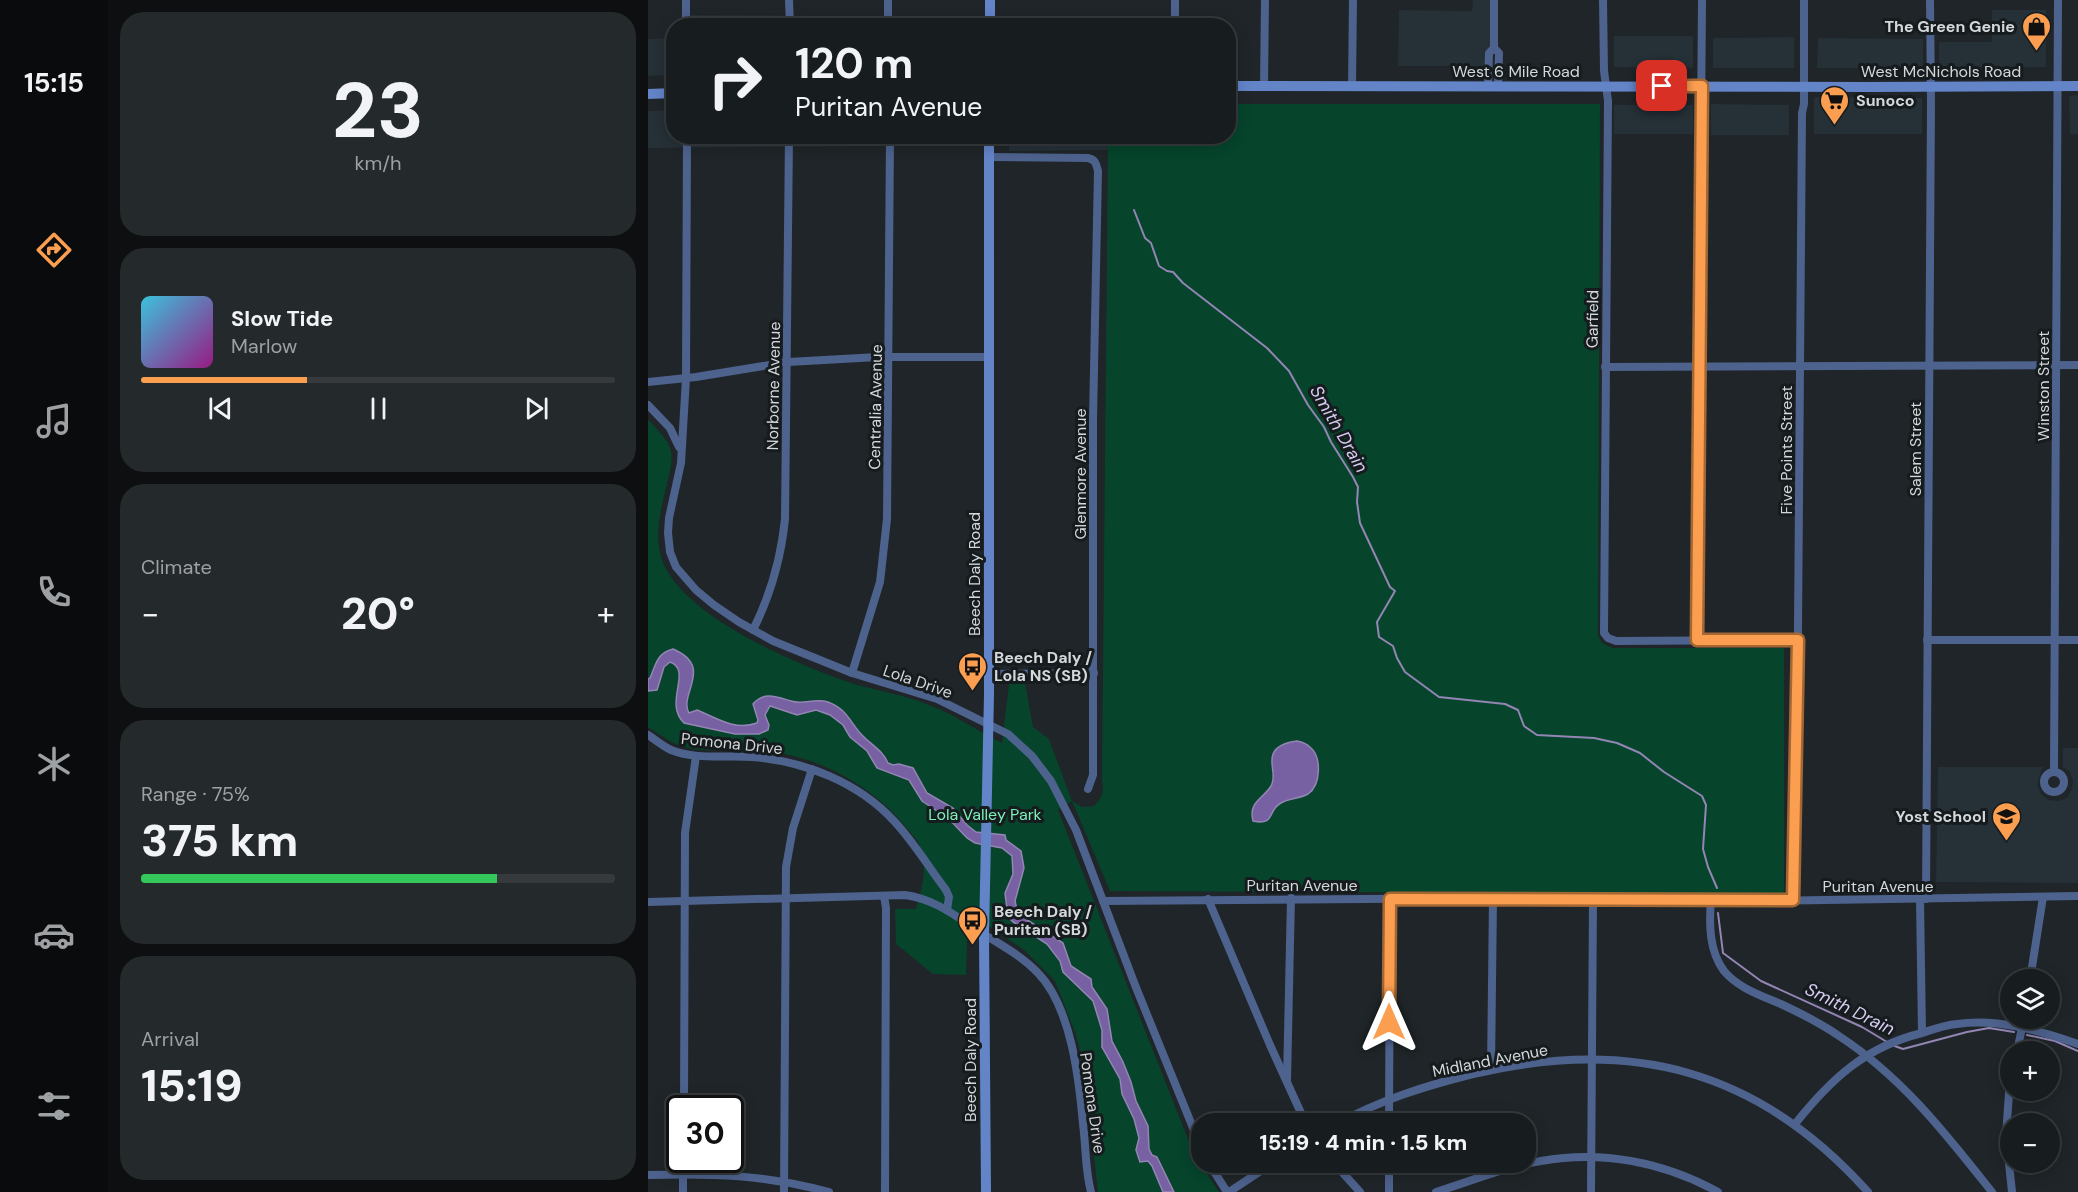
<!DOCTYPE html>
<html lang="en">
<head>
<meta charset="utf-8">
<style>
	:root { --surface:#171c1e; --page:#24292b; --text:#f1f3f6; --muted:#9ea1a4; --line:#363a3c; --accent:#fb9e50 }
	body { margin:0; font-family:"DM Sans",sans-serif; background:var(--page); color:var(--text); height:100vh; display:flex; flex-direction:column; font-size:22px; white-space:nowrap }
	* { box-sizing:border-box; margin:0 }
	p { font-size:20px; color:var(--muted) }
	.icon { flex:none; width:33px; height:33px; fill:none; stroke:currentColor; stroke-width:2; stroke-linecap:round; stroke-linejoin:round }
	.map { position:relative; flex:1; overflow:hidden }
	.panel { display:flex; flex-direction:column; gap:12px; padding:12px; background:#0d0f10; width:540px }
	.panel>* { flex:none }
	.guide { position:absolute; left:18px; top:18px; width:570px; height:126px; border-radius:24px; box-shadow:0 3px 15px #0003,0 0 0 2px var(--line); background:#171c1e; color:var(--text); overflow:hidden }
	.tools { position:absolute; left:1352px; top:969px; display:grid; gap:12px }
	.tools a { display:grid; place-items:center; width:60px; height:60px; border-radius:50%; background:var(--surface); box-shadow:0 3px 15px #0003,0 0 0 2px var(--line); font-size:30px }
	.speed { position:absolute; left:18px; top:1095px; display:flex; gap:12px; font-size:30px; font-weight:700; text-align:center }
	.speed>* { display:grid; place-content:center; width:78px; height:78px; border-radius:50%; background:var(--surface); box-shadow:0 3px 15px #0003,0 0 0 2px var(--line); line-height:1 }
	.speed .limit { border:3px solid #111; border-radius:9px; background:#fff; color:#111 }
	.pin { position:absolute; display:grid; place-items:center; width:51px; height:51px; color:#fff; margin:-26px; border-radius:12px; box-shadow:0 3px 9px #0006 }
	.me { position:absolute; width:66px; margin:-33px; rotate:0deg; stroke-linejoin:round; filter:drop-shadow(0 0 4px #0008) }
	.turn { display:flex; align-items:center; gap:21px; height:126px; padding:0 30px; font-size:27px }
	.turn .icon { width:78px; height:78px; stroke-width:2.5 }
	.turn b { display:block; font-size:42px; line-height:51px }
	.big { font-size:45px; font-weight:800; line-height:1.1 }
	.panel .tile { flex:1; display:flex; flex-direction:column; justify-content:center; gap:9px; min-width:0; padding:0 21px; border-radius:24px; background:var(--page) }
	.panel .dial { align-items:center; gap:0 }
	.dial b { font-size:78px; line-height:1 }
	.song { display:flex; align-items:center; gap:18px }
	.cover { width:72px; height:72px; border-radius:9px; background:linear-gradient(135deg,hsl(190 70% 55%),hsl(310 70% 35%)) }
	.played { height:6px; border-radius:3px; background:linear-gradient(90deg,var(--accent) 35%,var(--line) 35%) }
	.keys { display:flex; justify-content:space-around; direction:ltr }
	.heat { display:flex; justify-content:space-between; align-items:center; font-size:33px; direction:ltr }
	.charge { height:9px; border-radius:4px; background:linear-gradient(90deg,#34c759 75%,var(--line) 0) }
	.trip { position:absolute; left:543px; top:1113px; width:345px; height:60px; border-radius:24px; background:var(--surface); box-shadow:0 3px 15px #0003,0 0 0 2px var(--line); font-weight:800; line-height:60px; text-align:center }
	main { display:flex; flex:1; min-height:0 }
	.dock { display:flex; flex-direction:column; width:108px; justify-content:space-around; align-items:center; background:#090b0c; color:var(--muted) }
	.dock .icon { width:42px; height:42px }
	.dock .current { color:var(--accent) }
	.dock b { font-size:27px; color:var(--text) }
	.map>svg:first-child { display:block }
	.built { fill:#253037 }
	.green { fill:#06442c }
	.water { fill:#7761a3; stroke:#9385b4; stroke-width:1.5 }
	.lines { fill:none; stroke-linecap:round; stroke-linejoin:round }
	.stream { stroke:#9385b4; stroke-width:2 }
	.minor { stroke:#4d628d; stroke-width:8 }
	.secondary { stroke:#6484c8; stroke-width:10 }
	.route-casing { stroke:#a36734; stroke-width:15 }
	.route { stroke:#fb9e50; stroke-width:10 }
	.labels { text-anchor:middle; stroke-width:6; stroke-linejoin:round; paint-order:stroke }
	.poi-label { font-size:16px; font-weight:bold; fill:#d4d8da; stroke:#161b1e; text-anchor:start }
	.street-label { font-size:16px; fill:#d4d8da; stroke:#161b1e }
	.park-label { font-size:16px; fill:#7df1ba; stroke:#161b1e }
	.water-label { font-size:18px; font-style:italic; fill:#d6cbf1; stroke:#161b1e }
</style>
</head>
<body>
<main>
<nav class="dock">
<b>15:15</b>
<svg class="icon current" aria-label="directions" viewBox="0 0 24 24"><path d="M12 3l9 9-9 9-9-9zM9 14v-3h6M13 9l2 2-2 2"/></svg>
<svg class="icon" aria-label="music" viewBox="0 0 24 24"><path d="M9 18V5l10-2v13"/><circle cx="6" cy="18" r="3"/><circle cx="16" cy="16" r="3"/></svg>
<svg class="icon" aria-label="phone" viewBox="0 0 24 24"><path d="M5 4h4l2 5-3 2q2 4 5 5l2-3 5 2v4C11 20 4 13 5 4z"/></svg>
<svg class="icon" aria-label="climate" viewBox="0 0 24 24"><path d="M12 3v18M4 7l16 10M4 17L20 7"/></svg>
<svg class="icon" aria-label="car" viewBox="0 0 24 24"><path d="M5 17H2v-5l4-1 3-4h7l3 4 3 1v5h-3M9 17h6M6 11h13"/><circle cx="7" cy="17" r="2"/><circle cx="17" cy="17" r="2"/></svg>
<svg class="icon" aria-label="filters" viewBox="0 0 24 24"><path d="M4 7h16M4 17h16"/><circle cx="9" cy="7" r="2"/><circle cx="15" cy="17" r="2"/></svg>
</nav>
<section class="panel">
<div class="tile dial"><b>23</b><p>km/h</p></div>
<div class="tile">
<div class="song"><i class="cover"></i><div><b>Slow Tide</b><p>Marlow</p></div></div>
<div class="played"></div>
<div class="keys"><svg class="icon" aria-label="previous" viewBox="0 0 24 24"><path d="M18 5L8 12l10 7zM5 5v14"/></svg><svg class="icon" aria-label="pause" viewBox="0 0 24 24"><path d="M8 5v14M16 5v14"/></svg><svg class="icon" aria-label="next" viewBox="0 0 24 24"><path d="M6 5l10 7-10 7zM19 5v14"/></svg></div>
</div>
<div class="tile"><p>Climate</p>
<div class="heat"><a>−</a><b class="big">20°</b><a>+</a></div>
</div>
<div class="tile"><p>Range · 75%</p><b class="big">375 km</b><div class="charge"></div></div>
<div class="tile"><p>Arrival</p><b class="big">15:19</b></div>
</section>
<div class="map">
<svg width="1430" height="1192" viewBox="0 0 1430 1192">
	<rect width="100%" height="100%" fill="#1f2528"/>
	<g class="built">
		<polygon points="825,0 842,0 842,66 750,66 751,10 824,11"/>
		<polygon points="1344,10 1398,10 1398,67 1291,67 1291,42 1344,42"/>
		<polygon points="33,15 327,17 327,26 33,26"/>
		<polygon points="966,36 1045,36 1045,68 966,67"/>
		<polygon points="1146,37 1146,68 1065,68 1065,38"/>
		<polygon points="25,38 25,75 0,76 0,39"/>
		<polygon points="1170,38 1275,39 1275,68 1169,68"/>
		<polygon points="1430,95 1430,134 1422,134 1421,96"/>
		<polygon points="1166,97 1274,98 1274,134 1166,134"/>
		<polygon points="1063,104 1141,105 1141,135 1063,135"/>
		<rect x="966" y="105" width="79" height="29"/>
		<polygon points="25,110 26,136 326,136 326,145 0,148 0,111"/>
		<polygon points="361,137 460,137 460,150 361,151"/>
		<polygon points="1415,748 1430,748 1430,883 1288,882 1290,767 1395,767 1389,784 1393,794 1400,800 1411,801 1419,798 1424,789 1425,780 1421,771 1415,767"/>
	</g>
	<path class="green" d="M581,104H952L950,635L954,643L965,648H1136V894L462,891L424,801L410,810L540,1139L551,1161L571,1192H450L436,1066L428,1035L407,981L376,950L320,912L318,975L285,974L248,944L247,909H268C274,888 280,868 272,847C271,841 265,836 262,832C232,793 184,763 136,754C116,750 96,750 77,750C63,750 49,751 36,747C23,743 12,735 0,727V419C7,428 18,437 22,448C25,456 23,467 21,475C15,503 3,536 16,565C41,619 151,666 206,684C231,691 257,695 281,705C306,714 329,731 354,743L361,684L377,683L385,727L401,739L424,801L434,807L446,806C455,797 456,792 454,779L460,137L580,136Z"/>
	<g class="water">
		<path d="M25,649C67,667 30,694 41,713L49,710C69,718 86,731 109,723L110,720L105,704C116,691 129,697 143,701C155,705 167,698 180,702C201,710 202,724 216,737C225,746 235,751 240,763L245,765L251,764L265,768L279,793L305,808L319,825L328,832L357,835L358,840L373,851L376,868L367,901L370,914L415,943L423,966L443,979L444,987L459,1009L464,1041L475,1062L483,1082L488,1101L500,1126L501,1149L504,1155L509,1157L526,1192H515L504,1166L500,1161L492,1162L488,1150L491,1138L486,1119L474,1094L472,1079L454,1047V1030L445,1001L415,972L412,961L399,944L365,922L360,917L357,893L365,874L364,856L354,848L327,843L319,838L301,819L274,801L261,780L229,768L219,751L202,737L195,725L182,715L168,710L149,715L122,706L117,715L121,725L120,730L111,734H87L36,723C15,703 45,670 22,662L16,667L9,690L0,691V679L2,678C8,664 9,653 25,649Z"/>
		<path d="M649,741C654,742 658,743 662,747C674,757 673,785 660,794C651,799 641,798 633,803C619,810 628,826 605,821C600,802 615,799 623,786C629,776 621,764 625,754C629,744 641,742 649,741Z"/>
	</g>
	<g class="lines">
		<g class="stream">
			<polyline points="486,210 497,238 503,243 511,266 519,271 525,272 535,283 619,348 641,371 660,405 676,427 683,442 705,477 710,487 709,502 712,523 742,587 747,591 729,622 731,637 745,646 749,658 757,672 791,697 857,704 870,710 876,726 889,735 946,738 969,743 992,753 1016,772 1054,796 1058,805 1055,849 1060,867 1069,888"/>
			<polyline points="1070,913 1075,953 1113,981 1214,1027 1239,1042"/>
			<polyline points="1379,1035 1407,1041 1430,1051"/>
			<polyline points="1244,1045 1255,1049 1319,1032 1341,1028 1366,1032"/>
		</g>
		<g class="minor">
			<polyline points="141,0 142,26"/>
			<polyline points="846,0 846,48"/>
			<polyline points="955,0 956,71 960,101 956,633 960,638 968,641 1150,640"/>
			<polyline points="38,26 38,0"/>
			<polyline points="240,26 240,0"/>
			<polyline points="527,26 527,0"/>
			<polyline points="616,86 617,0"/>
			<polyline points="704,86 705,0"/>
			<polyline points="840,86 841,53 846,48 851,53 850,86"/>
			<polyline points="39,136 38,378 33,463 21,518 20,533 22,552 28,567 48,590 66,605 91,622 125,641 204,673 289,699 360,734 384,756 403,781 428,830 487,985 554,1150"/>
			<path d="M341,157L440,158C448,160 448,164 450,171L445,419V775L440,789"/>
			<polyline points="957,367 1430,365"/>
			<polyline points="0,382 48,377 140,362 230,357 342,357"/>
			<polyline points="0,405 22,428 31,447"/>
			<path d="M105,630C123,594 133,559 137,519L141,136"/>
			<polyline points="1049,640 1054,0"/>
			<polyline points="1279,640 1430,640"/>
			<polyline points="204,673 232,582 239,519 242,136"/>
			<polyline points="340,674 446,673"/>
			<path d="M0,735C8,740 14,746 23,750C48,760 77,755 104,757C156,761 210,782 246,821C266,842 281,868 298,890L301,897L299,910"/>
			<polyline points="1406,772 1410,0"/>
			<circle cx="1406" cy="782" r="10"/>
			<polyline points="236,896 238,908 237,1192"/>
			<polyline points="560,899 622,1045 658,1124"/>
			<polyline points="1272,899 1274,1032"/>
			<polyline points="1278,899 1283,103 1282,0"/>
			<path d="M1063,900C1061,924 1061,951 1076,971C1091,989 1115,996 1135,1005C1154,1014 1174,1024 1191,1036C1254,1077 1298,1134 1344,1192"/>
			<polyline points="1145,900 1150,628 1154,113 1156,104 1156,0"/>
			<polyline points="455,901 845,898 1106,901 1430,896"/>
			<path d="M0,902L257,895C287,899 309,917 334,933C353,945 374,956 390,973C423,1007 431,1078 435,1124C438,1146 437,1170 443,1192"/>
			<polyline points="1382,980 1395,897"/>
			<polyline points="1369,1052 1376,1018"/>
			<polyline points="843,1070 845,898"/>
			<polyline points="639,1080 643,898"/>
			<polyline points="1362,1080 1358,1135 1364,1192"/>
			<polyline points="36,1108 37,833 48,756"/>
			<path d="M689,1124C732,1100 777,1086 825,1074C983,1037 1110,1069 1220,1192"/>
			<polyline points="741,1124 742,899"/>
			<path d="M1147,1124C1183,1079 1217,1047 1274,1033C1286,1029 1297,1025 1309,1024C1349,1018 1393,1031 1430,1044"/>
			<polyline points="560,1162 579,1192"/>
			<polyline points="685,1162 712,1192"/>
			<path d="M0,1175C65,1173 118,1175 181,1192"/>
			<polyline points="35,1192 35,1160"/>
			<polyline points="136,1192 138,867 145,828 164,769"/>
			<polyline points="581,1192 626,1162"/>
			<polyline points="741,1192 741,1162"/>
			<path d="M788,1192C823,1181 857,1167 893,1161C954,1150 1016,1162 1070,1192"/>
			<polyline points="943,1192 945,899"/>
		</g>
		<g class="secondary">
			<polyline points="342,26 342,0"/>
			<polyline points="580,86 1222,87 1430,86"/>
			<polyline points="0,94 26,93"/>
			<polyline points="338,1192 336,935 341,694 341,136"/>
		</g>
	</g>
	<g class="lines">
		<defs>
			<polyline id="route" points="741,1022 742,899 1145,900 1150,640 1049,640 1054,86 1014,86"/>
		</defs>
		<use href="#route" class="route-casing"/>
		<use href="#route" class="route"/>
	</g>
	<defs>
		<symbol id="shop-pin" viewBox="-11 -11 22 30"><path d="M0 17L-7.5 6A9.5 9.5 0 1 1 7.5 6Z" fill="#fb9e50" stroke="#161b1e"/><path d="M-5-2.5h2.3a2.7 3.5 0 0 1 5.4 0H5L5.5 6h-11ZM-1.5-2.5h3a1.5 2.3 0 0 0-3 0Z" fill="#111"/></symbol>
		<symbol id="supermarket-pin" viewBox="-11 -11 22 30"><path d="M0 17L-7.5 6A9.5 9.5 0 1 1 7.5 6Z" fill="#fb9e50" stroke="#161b1e"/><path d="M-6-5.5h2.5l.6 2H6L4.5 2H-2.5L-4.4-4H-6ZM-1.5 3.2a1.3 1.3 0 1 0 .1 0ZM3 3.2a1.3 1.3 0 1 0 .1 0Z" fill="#111"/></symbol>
		<symbol id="bus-pin" viewBox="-11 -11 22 30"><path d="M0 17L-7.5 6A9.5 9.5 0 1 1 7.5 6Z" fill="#fb9e50" stroke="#161b1e"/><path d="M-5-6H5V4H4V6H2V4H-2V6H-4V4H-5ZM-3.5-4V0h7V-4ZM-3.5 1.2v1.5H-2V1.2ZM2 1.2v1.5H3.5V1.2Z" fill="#111"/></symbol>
		<symbol id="school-pin" viewBox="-11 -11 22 30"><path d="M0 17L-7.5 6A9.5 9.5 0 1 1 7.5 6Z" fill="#fb9e50" stroke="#161b1e"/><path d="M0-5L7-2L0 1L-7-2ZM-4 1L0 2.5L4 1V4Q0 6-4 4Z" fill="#111"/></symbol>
	</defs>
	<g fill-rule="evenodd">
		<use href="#shop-pin" x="1372" y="10" width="33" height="45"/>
		<use href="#supermarket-pin" x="1170" y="84" width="33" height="45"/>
		<use href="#bus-pin" x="308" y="650" width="33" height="45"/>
		<use href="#school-pin" x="1342" y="800" width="33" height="45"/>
		<use href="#bus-pin" x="308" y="904" width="33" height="45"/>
	</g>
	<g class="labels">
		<g class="poi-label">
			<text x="1367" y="32" text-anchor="end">The Green Genie</text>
			<text x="1208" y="106">Sunoco</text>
			<text x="346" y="663">Beech Daly /<tspan x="346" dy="18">Lola NS (SB)</tspan></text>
			<text x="1338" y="822" text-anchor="end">Yost School</text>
			<text x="346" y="917">Beech Daly /<tspan x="346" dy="18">Puritan (SB)</tspan></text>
		</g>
		<g class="street-label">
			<text x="868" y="77">West 6 Mile Road</text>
			<text x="1293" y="77">West McNichols Road</text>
			<text transform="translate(944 319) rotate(-89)" y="6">Garfield</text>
			<text transform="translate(125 386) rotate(-89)" y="6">Norborne Avenue</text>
			<text transform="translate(1395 386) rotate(-90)" y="6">Winston Street</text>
			<text transform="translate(227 407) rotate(-89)" y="6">Centralia Avenue</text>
			<text transform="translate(1267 449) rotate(-90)" y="6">Salem Street</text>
			<text transform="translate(1138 450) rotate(-90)" y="6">Five Points Street</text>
			<text transform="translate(432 474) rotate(-90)" y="6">Glenmore Avenue</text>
			<text transform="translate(326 574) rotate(-90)" y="6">Beech Daly Road</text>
			<text transform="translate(270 681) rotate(19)" y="6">Lola Drive</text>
			<text transform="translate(84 743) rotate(6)" y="6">Pomona Drive</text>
			<text x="654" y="891">Puritan Avenue</text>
			<text x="1230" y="892">Puritan Avenue</text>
			<text transform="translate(322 1060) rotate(-90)" y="6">Beech Daly Road</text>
			<text transform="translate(842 1060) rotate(-11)" y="6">Midland Avenue</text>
			<text transform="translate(445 1103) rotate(82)" y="6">Pomona Drive</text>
		</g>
		<g class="park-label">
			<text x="337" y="820">Lola Valley Park</text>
		</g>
		<g class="water-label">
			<text transform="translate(691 429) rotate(60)" y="6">Smith Drain</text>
			<text transform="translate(1202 1009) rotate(26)" y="6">Smith Drain</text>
		</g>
	</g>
</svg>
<div class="tools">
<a><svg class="icon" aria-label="layers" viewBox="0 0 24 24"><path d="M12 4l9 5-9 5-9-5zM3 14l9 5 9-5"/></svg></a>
<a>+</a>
<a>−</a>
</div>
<div class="speed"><div class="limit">30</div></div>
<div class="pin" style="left:1014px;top:86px;background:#d93025"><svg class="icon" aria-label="arrive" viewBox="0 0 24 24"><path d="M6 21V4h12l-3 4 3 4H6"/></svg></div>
<svg class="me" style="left:741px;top:1022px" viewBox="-20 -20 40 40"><path d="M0-17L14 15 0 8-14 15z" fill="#fb9e50" stroke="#fff" stroke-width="4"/></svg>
<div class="trip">15:19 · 4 min · 1.5 km</div>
<div class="guide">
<div class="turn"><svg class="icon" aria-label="right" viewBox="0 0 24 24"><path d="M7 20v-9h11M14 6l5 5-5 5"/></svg><div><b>120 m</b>Puritan Avenue</div></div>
</div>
</div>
</main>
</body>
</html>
